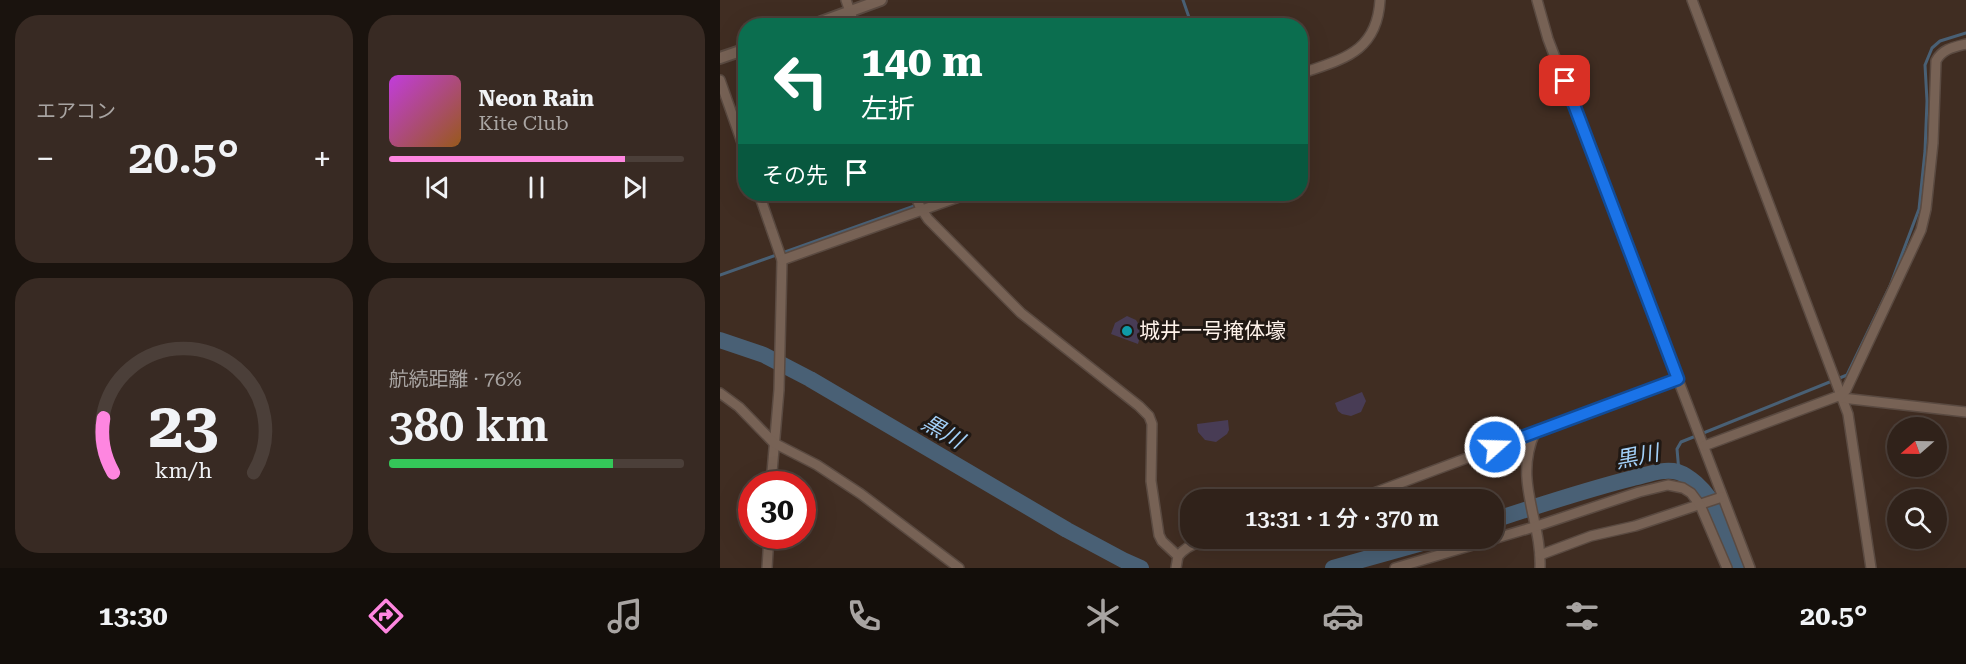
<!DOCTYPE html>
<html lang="ja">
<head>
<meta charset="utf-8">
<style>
	:root { --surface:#30221a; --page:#382a23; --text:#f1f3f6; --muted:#a8a4a2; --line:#4b3f39; --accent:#fe86e0 }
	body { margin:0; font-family:"Roboto Serif","Noto Sans JP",serif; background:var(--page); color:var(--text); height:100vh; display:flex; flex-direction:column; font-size:22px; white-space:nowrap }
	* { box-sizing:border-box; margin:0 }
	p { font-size:20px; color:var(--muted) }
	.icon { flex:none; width:33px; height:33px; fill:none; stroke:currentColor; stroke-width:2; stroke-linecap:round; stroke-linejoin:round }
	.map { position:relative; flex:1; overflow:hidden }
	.drawer { display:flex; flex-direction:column; gap:15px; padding:15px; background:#1a130e; width:720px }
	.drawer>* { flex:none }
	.hud { position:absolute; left:18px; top:18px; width:570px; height:183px; border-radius:24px; box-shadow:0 6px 24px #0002,0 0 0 2px var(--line); background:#0b6e4f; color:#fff; overflow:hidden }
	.needle { width:39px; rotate:250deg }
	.controls { position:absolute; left:1167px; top:417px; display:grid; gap:12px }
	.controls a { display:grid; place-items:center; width:60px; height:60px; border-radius:50%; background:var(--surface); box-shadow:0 6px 24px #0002,0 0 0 2px var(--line); font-size:30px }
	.speed { position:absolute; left:18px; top:471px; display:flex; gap:12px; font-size:30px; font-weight:700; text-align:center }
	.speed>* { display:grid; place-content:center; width:78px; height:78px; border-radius:50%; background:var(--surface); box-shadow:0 6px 24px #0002,0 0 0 2px var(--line); line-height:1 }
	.speed .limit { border:9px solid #d22; background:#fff; color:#111 }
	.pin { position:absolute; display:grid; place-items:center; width:51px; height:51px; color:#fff; margin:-26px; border-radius:12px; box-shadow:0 3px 9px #0006 }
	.me { position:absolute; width:66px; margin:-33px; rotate:70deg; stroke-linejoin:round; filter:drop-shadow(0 0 4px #0008) }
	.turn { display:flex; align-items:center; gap:21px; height:126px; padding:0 24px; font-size:27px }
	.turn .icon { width:78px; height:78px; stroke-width:2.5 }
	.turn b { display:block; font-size:42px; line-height:51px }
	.then { display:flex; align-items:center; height:57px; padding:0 24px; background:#0003; gap:12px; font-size:22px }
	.big { font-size:45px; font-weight:600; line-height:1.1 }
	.drawer .card { flex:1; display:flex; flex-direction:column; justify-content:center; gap:9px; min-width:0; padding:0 21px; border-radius:24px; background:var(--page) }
	.drawer .dial { align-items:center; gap:0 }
	.dial svg { height:156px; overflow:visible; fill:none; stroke:var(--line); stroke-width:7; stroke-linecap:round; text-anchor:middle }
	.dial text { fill:var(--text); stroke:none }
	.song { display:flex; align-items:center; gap:18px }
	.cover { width:72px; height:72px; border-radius:9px; background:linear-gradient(135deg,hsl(290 70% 55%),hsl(30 70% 35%)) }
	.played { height:6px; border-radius:3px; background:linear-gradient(90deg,var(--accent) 80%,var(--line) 80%) }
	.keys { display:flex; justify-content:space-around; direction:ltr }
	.heat { display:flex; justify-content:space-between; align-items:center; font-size:33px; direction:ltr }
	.charge { height:9px; border-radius:4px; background:linear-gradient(90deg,#34c759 76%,var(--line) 0) }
	.drawer .tiles { flex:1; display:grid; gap:15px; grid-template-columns:repeat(2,1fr) }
	.trip { position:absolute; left:460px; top:489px; width:324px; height:60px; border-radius:24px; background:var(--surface); box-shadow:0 6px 24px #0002,0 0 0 2px var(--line); font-weight:600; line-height:60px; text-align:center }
	.tab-bar { display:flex; height:96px; justify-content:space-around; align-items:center; background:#130e0a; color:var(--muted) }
	.tab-bar .icon { width:42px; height:42px }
	.tab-bar .active { color:var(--accent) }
	.tab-bar b { font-size:27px; color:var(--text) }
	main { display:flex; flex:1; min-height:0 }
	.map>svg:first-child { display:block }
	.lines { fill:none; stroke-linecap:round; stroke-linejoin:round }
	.stream { stroke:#496075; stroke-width:3 }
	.river { stroke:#496075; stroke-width:16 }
	.building { fill:#483c55 }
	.minor-casing { stroke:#5a4a41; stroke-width:12 }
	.tertiary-casing { stroke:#5a4a41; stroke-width:14 }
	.minor { stroke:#776255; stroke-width:9 }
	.tertiary { stroke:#776255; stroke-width:10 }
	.route-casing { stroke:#114b97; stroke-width:15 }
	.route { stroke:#1a73e8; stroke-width:10 }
	.culture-dot { fill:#0f9aa8; stroke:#201813; stroke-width:2 }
	.labels { text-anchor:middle; stroke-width:6; stroke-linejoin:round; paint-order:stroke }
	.poi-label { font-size:21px; fill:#fef2ea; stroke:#201813; text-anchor:start }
	.water-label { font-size:22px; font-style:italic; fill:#a2cff7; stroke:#201813 }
</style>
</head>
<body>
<main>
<section class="drawer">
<div class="tiles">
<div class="card"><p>エアコン</p>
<div class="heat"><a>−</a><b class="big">20.5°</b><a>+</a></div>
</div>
<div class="card">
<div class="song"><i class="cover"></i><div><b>Neon Rain</b><p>Kite Club</p></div></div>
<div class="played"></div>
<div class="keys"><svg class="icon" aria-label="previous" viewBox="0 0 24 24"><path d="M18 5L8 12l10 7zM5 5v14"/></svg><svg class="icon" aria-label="pause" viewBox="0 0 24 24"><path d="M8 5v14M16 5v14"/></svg><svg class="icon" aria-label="next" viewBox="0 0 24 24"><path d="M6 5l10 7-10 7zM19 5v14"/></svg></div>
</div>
<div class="card dial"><svg viewBox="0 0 100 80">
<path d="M14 69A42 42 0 1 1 86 69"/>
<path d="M14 69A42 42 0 0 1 9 41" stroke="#fe86e0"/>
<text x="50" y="56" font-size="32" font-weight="700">23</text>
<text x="50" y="72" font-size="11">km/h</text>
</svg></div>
<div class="card"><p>航続距離 · 76%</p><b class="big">380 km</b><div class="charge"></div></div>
</div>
</section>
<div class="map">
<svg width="1246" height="568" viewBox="0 0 1246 568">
	<rect width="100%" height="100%" fill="#402d22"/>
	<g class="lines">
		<g class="stream">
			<polyline points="463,0 472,26"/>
			<polyline points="0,275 228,194"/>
			<polyline points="959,472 957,449 961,442 1127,375 1170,286 1199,209 1205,151 1207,101 1205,65 1212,48 1220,41 1246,33"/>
		</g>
		<g class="river">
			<polyline points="0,340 44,355 90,379 347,530 403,560 421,568"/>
			<path d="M774,520C820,505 865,490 913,478C927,475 943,468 958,472C970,476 983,489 990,499L1016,568"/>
			<polyline points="613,568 720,538"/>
		</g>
	</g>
	<g class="building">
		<polygon points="407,316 416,320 421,328 421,333 418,344 391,334 395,323"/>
		<polygon points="642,392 646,401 641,412 631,416 622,414 618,411 615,403"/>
		<polygon points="508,420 509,430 507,434 496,442 485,440 478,432 477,424"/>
	</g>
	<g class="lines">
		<defs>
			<g id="minor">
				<polyline points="126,0 135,26"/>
				<polyline points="817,0 828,39 1030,568"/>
				<polyline points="972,0 1128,414 1151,568"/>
				<path d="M580,74C622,59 657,53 660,0"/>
				<polyline points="0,80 26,154"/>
				<polyline points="39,194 62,260 59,390 51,484"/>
				<polyline points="195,194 200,207 208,219 301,313 419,406 429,416 432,424 431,481 439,535 442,541 458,556 456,568"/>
				<polyline points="62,260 247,194"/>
				<polyline points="0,393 19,407 54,443 97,465 141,494 239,568"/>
				<polyline points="1122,398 1246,412"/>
				<path d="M815,432C793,482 822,520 820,568"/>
				<path d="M984,446L1121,395L1126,390L1195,243L1201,230L1206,209L1213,143L1216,61C1222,49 1234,47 1246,44"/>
				<polyline points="635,500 958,379"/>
				<polyline points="820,555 871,536 915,526 1002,497"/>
				<path d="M458,556C479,532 503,545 531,538"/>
				<polyline points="47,568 49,536"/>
				<polyline points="675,568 814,527 919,492 948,485 963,488 971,493 980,505 1007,568"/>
			</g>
			<g id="tertiary">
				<polyline points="90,26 161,0"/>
				<polyline points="0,58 26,49"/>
			</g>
		</defs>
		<use href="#minor" class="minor-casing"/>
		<use href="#tertiary" class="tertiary-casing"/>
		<use href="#minor" class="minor"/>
		<use href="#tertiary" class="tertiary"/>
	</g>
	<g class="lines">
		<defs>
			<polyline id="route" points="775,447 958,379 845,81"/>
		</defs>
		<use href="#route" class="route-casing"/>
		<use href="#route" class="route"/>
	</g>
	<circle class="culture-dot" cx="407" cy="331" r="6"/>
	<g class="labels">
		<g class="poi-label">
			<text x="419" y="338">城井一号掩体壕</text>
		</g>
		<g class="water-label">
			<text transform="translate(223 431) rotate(30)" y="8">黒川</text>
			<text transform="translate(917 456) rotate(-11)" y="8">黒川</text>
		</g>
	</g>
</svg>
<div class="controls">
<a><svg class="needle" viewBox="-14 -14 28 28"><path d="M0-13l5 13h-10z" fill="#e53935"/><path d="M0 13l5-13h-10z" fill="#a8a4a2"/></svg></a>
<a><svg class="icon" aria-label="search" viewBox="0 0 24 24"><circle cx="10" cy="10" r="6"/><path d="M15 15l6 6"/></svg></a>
</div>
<div class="speed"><div class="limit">30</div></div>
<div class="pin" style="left:845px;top:81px;background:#d93025"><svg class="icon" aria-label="arrive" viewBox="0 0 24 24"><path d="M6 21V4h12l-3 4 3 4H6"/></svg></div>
<svg class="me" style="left:775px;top:447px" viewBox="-20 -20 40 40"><circle r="17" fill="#1a73e8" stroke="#fff" stroke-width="3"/><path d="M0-11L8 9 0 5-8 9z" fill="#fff"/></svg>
<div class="trip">13:31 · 1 分 · 370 m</div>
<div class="hud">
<div class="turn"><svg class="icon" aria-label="left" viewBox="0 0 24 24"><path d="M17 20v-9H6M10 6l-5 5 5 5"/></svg><div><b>140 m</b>左折</div></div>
<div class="then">その先<svg class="icon" aria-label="arrive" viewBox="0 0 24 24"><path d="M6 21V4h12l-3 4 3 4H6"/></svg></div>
</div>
</div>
</main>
<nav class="tab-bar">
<b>13:30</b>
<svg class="icon active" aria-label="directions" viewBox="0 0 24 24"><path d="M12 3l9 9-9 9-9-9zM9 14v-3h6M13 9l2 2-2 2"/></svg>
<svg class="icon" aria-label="music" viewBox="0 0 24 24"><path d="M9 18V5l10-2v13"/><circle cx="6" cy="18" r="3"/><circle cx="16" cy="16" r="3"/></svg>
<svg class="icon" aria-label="phone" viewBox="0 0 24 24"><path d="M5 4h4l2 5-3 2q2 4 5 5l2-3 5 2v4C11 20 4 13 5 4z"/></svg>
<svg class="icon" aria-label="climate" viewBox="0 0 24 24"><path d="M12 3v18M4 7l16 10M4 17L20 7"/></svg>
<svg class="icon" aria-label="car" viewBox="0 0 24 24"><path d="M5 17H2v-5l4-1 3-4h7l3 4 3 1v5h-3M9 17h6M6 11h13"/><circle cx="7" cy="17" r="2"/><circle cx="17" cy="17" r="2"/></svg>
<svg class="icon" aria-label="filters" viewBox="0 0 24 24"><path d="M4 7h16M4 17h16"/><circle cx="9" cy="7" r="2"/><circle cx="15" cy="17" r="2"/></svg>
<b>20.5°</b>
</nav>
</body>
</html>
